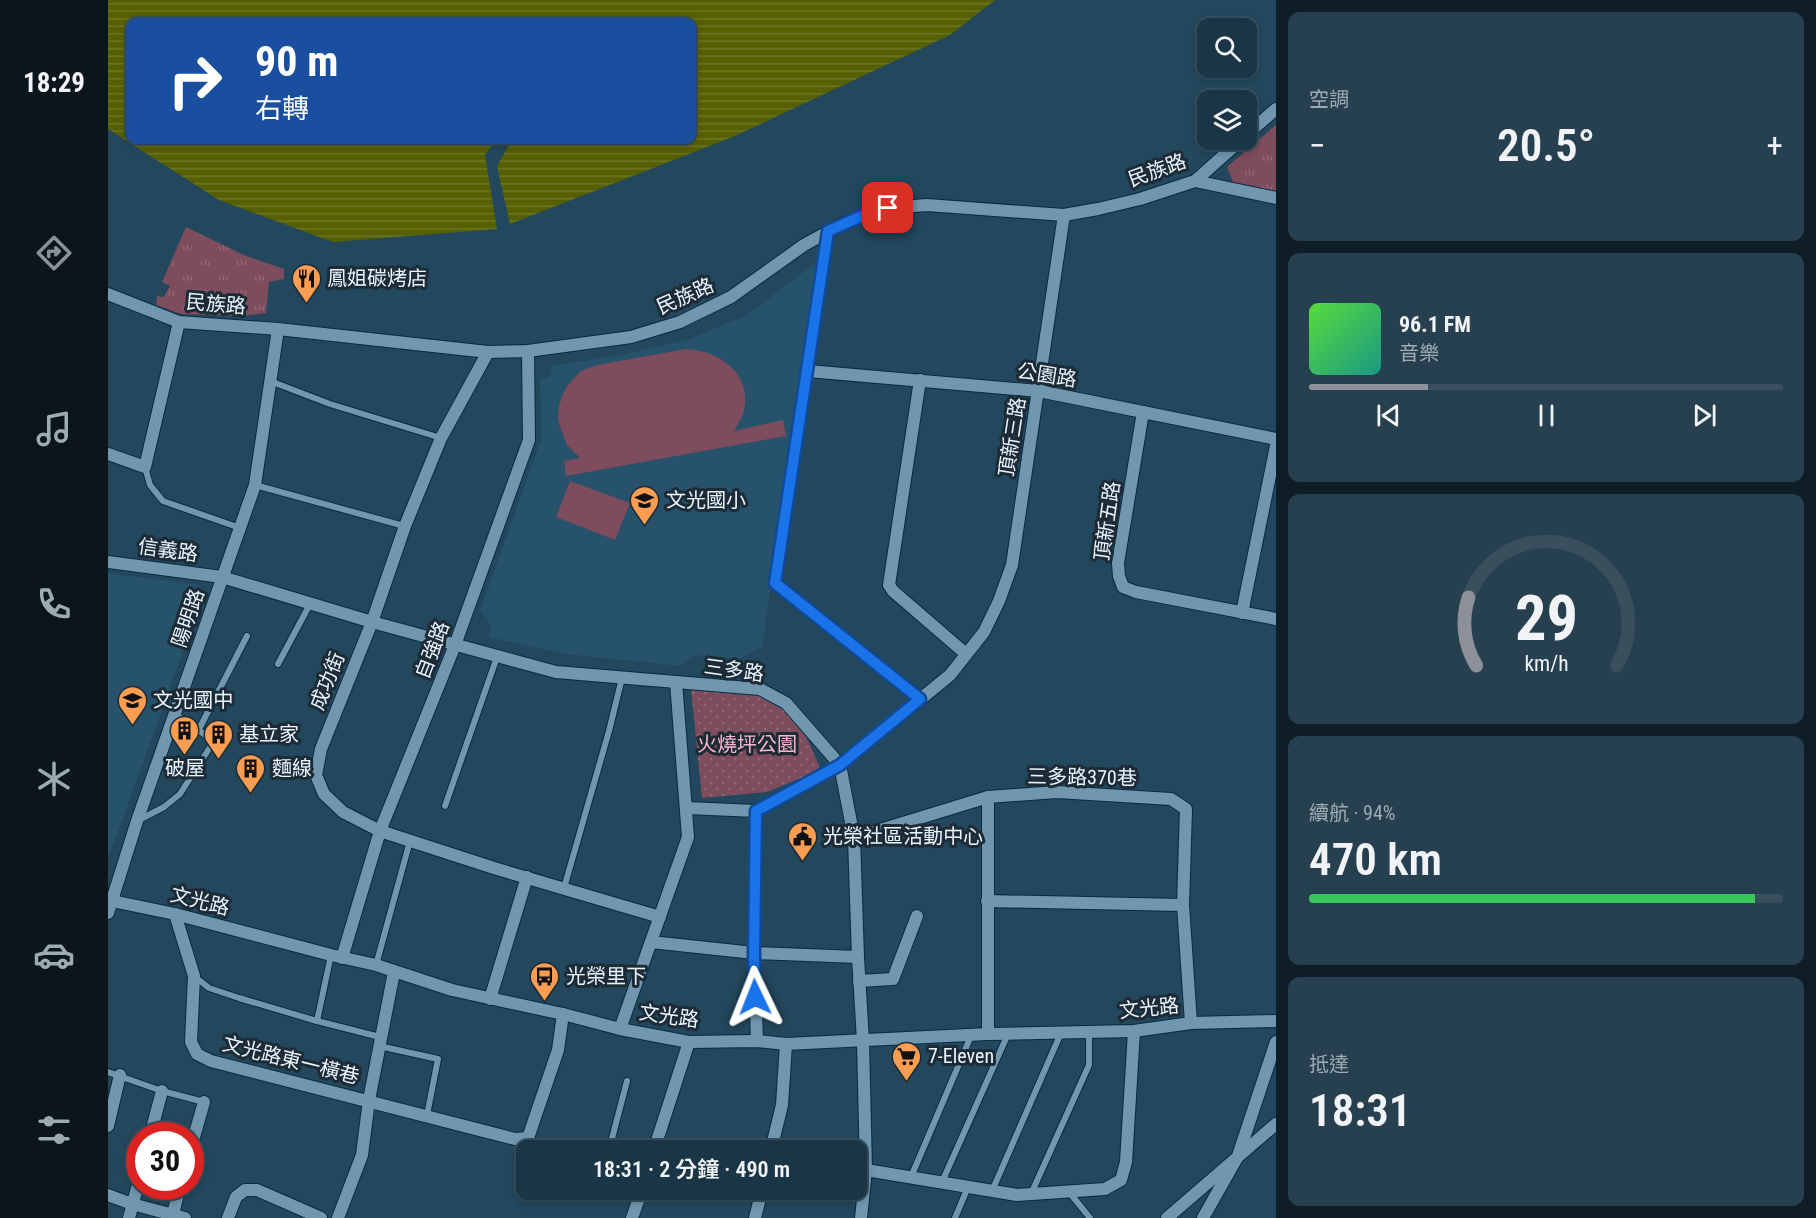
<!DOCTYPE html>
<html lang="zh-TW">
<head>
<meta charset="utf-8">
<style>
	:root { --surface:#1a3545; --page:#274050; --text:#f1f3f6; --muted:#9fabb3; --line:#38505e; --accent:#8c9099 }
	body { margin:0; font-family:"Roboto Condensed","Noto Sans TC",sans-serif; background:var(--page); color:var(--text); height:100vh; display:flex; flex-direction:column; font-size:22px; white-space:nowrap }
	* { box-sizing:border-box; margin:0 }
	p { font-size:20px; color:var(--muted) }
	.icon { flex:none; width:33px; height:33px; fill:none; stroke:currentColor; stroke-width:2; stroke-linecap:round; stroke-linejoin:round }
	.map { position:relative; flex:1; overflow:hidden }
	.sheet { display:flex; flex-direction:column; gap:12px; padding:12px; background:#0e1d26; width:540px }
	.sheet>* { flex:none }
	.banner { position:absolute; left:18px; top:18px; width:570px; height:126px; border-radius:12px; box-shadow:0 3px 9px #0003,0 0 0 2px var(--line); background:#1a4fa0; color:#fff; overflow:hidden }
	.controls { position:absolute; left:1089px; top:18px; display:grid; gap:12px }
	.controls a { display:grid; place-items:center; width:60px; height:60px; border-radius:12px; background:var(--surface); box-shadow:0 3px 9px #0003,0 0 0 2px var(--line); font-size:30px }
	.speed { position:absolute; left:18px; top:1122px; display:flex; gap:12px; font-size:30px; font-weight:700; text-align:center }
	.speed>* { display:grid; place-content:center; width:78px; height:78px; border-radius:50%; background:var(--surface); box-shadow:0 3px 9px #0003,0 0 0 2px var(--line); line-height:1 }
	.speed .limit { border:9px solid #d22; background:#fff; color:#111 }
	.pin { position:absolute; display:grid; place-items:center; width:51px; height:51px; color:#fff; margin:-26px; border-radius:12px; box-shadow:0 3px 9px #0006 }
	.me { position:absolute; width:66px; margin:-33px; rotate:358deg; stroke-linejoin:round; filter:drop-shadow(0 0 4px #0008) }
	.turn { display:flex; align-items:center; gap:21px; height:126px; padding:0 30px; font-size:27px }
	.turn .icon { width:78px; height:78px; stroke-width:2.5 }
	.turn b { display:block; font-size:42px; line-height:51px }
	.big { font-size:45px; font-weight:600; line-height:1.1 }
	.sheet .tile { flex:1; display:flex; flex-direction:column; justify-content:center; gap:9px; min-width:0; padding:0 21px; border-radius:12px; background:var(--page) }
	.sheet .dial { align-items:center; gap:0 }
	.dial svg { height:156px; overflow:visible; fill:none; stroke:var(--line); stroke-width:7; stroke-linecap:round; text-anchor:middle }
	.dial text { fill:var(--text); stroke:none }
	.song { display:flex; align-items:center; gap:18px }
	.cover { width:72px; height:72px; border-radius:9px; background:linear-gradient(135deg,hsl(110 70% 55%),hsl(170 70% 35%)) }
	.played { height:6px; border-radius:3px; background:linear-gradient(90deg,var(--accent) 25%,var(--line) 25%) }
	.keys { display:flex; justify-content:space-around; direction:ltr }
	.heat { display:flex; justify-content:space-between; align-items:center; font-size:33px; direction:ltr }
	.charge { height:9px; border-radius:4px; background:linear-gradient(90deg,#34c759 94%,var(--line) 0) }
	.trip { position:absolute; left:408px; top:1140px; width:351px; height:60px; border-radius:12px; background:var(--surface); box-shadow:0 3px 9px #0003,0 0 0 2px var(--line); font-weight:600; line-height:60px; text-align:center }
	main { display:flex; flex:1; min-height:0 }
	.tabs { display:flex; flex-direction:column; width:108px; justify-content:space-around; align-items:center; background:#0a151c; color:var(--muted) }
	.tabs .icon { width:42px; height:42px }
	.tabs .current { color:var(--accent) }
	.tabs b { font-size:27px; color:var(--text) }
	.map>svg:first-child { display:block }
	.built { fill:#26526c }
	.grass { fill:url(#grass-tufts) }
	.park { fill:url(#park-dots) }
	.garden { fill:#7d4c5d }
	.water { fill:url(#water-rules) }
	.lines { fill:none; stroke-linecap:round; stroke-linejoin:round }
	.service-casing { stroke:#062c41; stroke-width:8 }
	.minor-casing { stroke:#062c41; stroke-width:14 }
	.tertiary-casing { stroke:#062c41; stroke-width:14 }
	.service { stroke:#7197af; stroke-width:6 }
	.minor { stroke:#7197af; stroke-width:12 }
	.tertiary { stroke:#7197af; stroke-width:12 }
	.route-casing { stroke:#114b97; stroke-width:15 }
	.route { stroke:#1a73e8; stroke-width:10 }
	.labels { text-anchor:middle; stroke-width:6; stroke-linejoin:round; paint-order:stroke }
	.street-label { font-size:20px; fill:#eaf6fe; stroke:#1c2b35 }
	.poi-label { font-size:20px; fill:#eaf6fe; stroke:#1c2b35; text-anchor:start }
	.park-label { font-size:20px; fill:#f9b6cd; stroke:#1c2b35 }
</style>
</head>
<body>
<main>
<nav class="tabs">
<b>18:29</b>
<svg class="icon current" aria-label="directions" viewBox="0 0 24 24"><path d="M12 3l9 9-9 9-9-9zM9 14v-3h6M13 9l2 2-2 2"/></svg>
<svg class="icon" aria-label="music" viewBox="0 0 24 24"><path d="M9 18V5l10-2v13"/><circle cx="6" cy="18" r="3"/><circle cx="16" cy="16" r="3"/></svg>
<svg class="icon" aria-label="phone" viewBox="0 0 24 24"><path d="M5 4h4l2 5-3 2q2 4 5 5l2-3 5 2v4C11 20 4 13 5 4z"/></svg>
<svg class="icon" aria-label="climate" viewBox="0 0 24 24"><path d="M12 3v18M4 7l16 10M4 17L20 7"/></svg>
<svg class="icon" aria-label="car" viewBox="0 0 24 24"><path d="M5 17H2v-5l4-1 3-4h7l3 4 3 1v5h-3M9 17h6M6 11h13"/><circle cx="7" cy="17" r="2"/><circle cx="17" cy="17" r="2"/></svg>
<svg class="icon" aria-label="filters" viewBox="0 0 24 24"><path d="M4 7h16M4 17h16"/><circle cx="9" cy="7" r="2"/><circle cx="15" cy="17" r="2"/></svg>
</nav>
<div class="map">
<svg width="1168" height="1218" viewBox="0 0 1168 1218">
	<defs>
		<pattern id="grass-tufts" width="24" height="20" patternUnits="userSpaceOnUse" patternTransform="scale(1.5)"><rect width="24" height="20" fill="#7d4c5d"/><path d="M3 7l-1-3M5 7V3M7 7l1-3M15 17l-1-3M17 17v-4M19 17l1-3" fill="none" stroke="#906675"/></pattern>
		<pattern id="park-dots" width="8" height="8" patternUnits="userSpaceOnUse" patternTransform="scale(1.5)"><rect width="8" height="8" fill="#7d4c5d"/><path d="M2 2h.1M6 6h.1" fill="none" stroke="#906675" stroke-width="1.8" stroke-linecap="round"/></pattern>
		<pattern id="water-rules" width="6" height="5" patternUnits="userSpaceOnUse" patternTransform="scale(1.5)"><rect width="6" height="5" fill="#566001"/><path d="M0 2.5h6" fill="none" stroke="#6e7727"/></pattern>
	</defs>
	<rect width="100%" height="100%" fill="#23475c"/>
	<g class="built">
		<polygon points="711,260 654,647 631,659 587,655 572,666 458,654 381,637 383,626 378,617 372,611 433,440 432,379 441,378 444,366 513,355 582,339 639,315"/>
		<polygon points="0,573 91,585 96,594 0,859"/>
	</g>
	<g class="grass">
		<polygon points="1168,125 1168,196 1126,185 1119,167"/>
		<polygon points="78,227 138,256 176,269 176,279 161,282 158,313 132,316 73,314 48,305 49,296 56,297 62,286 54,282"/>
	</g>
	<path class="park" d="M583,689C615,691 663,688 685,716C697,731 705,752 713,770L659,792L594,798Z"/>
	<g class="garden">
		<path d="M578,349C612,350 647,376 635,414C633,420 629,425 626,431L675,420L678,436L458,476L456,461L472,458L459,445L451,424L450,416L451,406L455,394L459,386L466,378L473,371L489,365Z"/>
		<polygon points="462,481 522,503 507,540 448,517"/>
	</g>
	<polygon class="water" points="0,0 887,0 842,35 627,136 402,224 389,166 404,140 584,140 584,22 22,22 22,140 388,140 377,155 389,229 225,242 111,200 0,129"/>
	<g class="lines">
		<defs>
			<g id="service">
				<polyline points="162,381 222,404 333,438"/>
				<polyline points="37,467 42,485 55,501 132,528"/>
				<polyline points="147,485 296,526"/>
				<polyline points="170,664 202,604"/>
				<polyline points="90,731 139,636"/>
				<polyline points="337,806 389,657"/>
				<polyline points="29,821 56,807 72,794 106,741 67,714"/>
				<polyline points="456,888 501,731 514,678"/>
				<polyline points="268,965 302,841"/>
				<polyline points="86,976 101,988 131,998 209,1021 272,1037"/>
				<polyline points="209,1021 223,955"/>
				<polyline points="271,1046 330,1059 319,1115"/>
				<polyline points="0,1072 54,1091 96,1102"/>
				<polyline points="501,1150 519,1081"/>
				<polyline points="803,1177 863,1036"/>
				<polyline points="834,1182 900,1034"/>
				<polyline points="884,1191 953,1033"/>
				<polyline points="961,1192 982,1218"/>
				<polyline points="923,1194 981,1065 981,1032"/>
				<polyline points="847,1218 860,1187"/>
			</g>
			<g id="minor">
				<polyline points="1087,181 1168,198"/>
				<polyline points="720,232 667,583 812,699"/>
				<polyline points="380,352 333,438 297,526 264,622 213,749 208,775 216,794 235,812 272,831 386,868 552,917"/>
				<polyline points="700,371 931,391 1168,439"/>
				<polyline points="812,380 781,585 785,591 858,654"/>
				<polyline points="1035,412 1010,563 1011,576 1015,587 1028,592 1168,619"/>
				<polyline points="0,454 37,467 71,322"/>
				<polyline points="1134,613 1168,446"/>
				<polyline points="880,797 880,1034"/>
				<polyline points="579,808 648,811 732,765 842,675 876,632 891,601 904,565 956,215"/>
				<polyline points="648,811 646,953 649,1041"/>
				<polyline points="746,838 880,797 949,792 1063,799 1078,809 1075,905 1083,1023"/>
				<polyline points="879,901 1075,905"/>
				<polyline points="67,914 86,976 83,1042 89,1054 103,1061 407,1139 420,1138 450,1050 455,1014"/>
				<polyline points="543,942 646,953 750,957"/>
				<polyline points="234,958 272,831 347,645 421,440 420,351"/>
				<polyline points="751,981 785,979 809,916"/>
				<polyline points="382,999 419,877"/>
				<polyline points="512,1029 580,837 568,682"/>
				<polyline points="0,1126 12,1075"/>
				<polyline points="42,1136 54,1091"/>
				<polyline points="546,1150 581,1042"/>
				<polyline points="663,1150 674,1105 678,1044"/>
				<polyline points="82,1151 96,1102"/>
				<polyline points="758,1170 909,1195 997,1189 1013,1180 1018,1162 1026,1031"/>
				<polyline points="0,1195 24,1204 77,1218"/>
				<polyline points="21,1218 32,1177"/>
				<polyline points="64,1218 72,1186"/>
				<polyline points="120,1218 128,1197 137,1190 149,1190 213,1218"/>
				<polyline points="230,1218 254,1155 261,1100 286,972"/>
				<polyline points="524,1218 534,1190"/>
				<polyline points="647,1218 654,1190"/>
				<polyline points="1059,1218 1168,1124"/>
				<polyline points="1095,1218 1130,1156 1168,1042"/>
			</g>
			<g id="tertiary">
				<polyline points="1138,135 1168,109"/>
				<polyline points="0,294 71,322 170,329 380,352 420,351 523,337 572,322 623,297 696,245 736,223 780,208 819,205 956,215 990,209 1032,199 1087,181 1133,140"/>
				<polyline points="0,562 114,577 264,622 448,672 652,689 678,703 732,765 746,838 750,957 755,1041 758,1170 753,1218"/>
				<polyline points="0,900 67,914 223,955 268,965 344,990 455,1014 512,1029 581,1042 649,1041 678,1044 880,1034 1026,1031 1083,1023 1168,1021"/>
				<polyline points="0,913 29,821 147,485 170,329"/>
			</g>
		</defs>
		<use href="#service" class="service-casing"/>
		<use href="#minor" class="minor-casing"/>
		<use href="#tertiary" class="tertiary-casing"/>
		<use href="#service" class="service"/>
		<use href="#minor" class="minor"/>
		<use href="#tertiary" class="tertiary"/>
	</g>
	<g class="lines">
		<defs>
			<polyline id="route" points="647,997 646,953 648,811 732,765 812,699 667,583 720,231 754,216 780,208"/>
		</defs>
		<use href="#route" class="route-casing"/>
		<use href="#route" class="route"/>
	</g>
	<defs>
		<symbol id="restaurant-pin" viewBox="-11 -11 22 30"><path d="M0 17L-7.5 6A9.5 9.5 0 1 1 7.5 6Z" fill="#fc9d52" stroke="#1c2b35"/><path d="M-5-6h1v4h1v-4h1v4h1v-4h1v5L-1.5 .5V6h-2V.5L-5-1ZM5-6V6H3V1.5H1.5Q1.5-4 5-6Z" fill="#111"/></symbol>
		<symbol id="school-pin" viewBox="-11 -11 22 30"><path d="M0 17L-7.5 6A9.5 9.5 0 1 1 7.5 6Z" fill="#fc9d52" stroke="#1c2b35"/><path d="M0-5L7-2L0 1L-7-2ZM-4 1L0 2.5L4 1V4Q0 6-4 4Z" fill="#111"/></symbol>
		<symbol id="building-pin" viewBox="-11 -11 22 30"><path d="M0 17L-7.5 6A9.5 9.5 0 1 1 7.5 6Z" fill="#fc9d52" stroke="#1c2b35"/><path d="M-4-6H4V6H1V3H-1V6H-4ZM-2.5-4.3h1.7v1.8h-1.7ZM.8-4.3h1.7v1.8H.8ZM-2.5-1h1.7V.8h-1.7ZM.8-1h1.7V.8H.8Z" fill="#111"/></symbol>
		<symbol id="civic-pin" viewBox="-11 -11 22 30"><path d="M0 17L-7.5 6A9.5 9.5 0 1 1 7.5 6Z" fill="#fc9d52" stroke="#1c2b35"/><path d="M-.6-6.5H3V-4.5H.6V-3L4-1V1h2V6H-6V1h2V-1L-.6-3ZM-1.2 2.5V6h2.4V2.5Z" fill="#111"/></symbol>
		<symbol id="bus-pin" viewBox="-11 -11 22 30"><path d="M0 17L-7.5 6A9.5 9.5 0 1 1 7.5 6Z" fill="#fc9d52" stroke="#1c2b35"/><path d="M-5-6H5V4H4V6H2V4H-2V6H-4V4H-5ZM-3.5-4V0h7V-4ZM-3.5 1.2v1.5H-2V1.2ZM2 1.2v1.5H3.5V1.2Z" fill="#111"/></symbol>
		<symbol id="supermarket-pin" viewBox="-11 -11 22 30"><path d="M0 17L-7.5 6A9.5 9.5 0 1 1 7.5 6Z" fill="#fc9d52" stroke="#1c2b35"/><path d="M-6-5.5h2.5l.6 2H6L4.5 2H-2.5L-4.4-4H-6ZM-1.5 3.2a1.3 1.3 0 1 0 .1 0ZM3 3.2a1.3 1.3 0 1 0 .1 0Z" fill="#111"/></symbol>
	</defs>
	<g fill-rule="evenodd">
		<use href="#restaurant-pin" x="182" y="262" width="33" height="45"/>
		<use href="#school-pin" x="520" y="484" width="33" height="45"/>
		<use href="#school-pin" x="8" y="684" width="33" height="45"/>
		<use href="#building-pin" x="60" y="714" width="33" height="45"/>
		<use href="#building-pin" x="94" y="718" width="33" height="45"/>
		<use href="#building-pin" x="126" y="752" width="33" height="45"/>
		<use href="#civic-pin" x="678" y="820" width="33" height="45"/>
		<use href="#bus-pin" x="420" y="960" width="33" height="45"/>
		<use href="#supermarket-pin" x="782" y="1040" width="33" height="45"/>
	</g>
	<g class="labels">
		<g class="street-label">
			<text transform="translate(1049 170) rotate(-20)" y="7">民族路</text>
			<text transform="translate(577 296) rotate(-24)" y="7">民族路</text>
			<text transform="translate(108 304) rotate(5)" y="7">民族路</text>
			<text transform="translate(939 375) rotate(9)" y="7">公園路</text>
			<text transform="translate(904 437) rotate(-81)" y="7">頂新三路</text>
			<text transform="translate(999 521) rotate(-82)" y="7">頂新五路</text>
			<text transform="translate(60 550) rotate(8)" y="7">信義路</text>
			<text transform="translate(80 618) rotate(-71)" y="7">陽明路</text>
			<text transform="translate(324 650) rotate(-69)" y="7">自強路</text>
			<text transform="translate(626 670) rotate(8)" y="7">三多路</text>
			<text transform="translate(219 681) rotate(-68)" y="7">成功街</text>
			<text transform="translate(974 777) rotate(1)" y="7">三多路370巷</text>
			<text transform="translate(92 901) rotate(14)" y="7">文光路</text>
			<text transform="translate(1041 1008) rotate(-6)" y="7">文光路</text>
			<text transform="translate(561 1016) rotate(8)" y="7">文光路</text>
			<text transform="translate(183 1060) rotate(14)" y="7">文光路東一橫巷</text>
		</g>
		<g class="poi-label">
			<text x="219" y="285">鳳姐碳烤店</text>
			<text x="558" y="507">文光國小</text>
			<text x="45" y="707">文光國中</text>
			<text x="131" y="741">基立家</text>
			<text x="77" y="775" text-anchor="middle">破屋</text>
			<text x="164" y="775">麵線</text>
			<text x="715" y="843">光榮社區活動中心</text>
			<text x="458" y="983">光榮里下</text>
			<text x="820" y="1063">7-Eleven</text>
		</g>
		<g class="park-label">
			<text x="639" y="751">火燒坪公園</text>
		</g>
	</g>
</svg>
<div class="controls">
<a><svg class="icon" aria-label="search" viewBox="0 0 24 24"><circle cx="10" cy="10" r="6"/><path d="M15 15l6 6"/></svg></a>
<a><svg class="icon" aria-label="layers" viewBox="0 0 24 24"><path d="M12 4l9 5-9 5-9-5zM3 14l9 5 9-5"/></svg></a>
</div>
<div class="speed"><div class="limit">30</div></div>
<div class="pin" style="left:780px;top:208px;background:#d93025"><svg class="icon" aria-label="arrive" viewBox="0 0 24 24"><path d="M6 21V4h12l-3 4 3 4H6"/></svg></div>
<svg class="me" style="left:647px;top:997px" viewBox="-20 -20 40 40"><path d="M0-17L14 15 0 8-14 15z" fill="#1a73e8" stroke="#fff" stroke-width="4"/></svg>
<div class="trip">18:31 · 2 分鐘 · 490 m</div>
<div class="banner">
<div class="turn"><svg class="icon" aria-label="right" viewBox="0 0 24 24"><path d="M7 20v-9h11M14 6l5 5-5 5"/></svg><div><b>90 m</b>右轉</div></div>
</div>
</div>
<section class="sheet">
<div class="tile"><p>空調</p>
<div class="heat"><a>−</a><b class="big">20.5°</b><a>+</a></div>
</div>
<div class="tile">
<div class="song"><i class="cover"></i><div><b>96.1 FM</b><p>音樂</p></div></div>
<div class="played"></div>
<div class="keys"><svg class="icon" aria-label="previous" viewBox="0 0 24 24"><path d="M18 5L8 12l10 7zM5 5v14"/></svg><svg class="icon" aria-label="pause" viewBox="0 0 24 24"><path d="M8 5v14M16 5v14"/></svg><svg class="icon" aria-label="next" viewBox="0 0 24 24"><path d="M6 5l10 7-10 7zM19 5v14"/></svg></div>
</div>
<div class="tile dial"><svg viewBox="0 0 100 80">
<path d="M14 69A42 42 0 1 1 86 69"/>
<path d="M14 69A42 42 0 0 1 10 34" stroke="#8c9099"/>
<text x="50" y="56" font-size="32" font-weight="700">29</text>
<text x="50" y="72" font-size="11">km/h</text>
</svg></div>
<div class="tile"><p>續航 · 94%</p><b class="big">470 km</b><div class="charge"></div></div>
<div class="tile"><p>抵達</p><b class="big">18:31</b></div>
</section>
</main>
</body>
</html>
